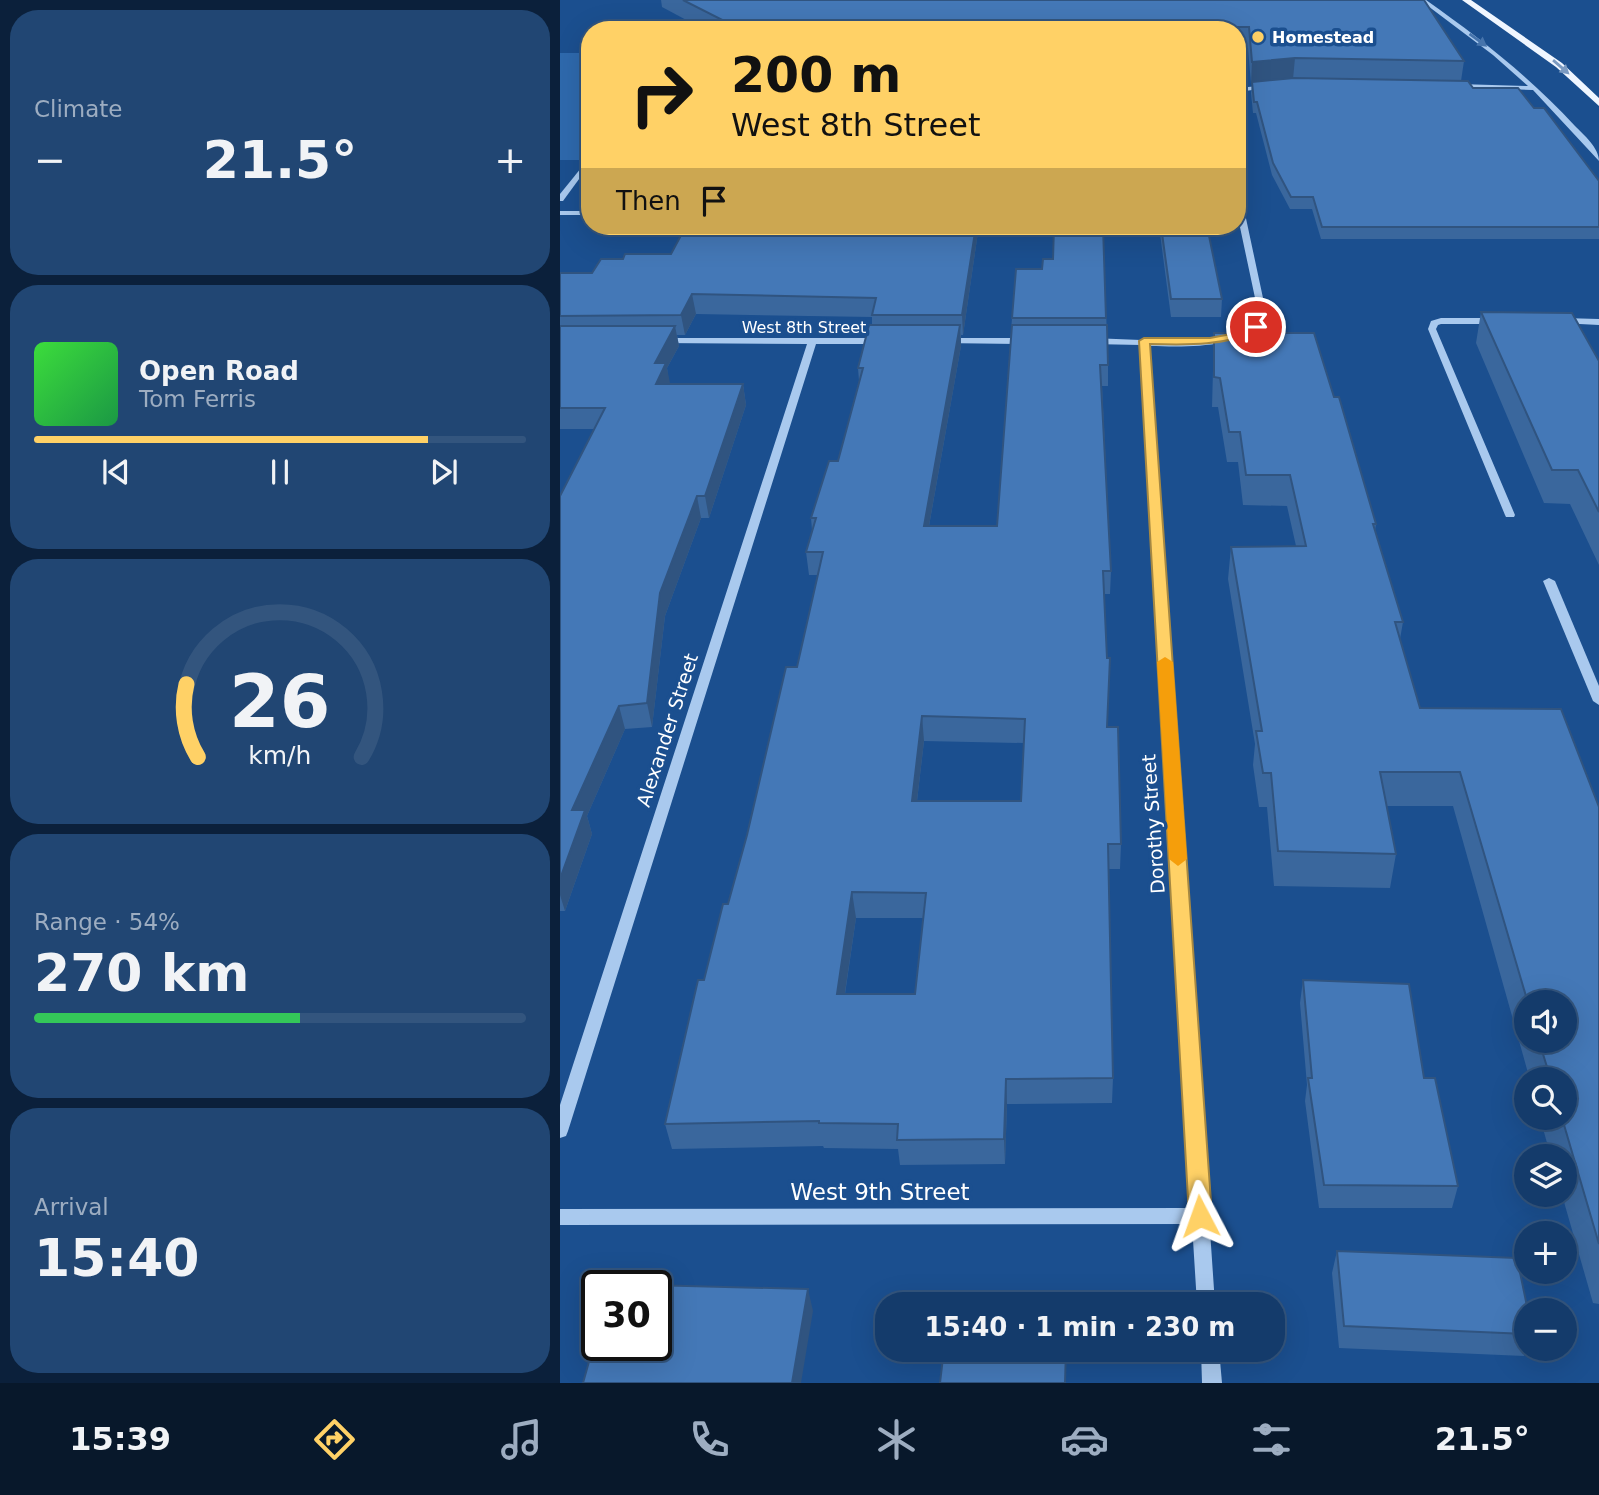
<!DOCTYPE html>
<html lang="en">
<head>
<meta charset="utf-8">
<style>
	:root { --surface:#143b6b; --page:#214673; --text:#f1f3f6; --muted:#9dadc1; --line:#33557e; --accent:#ffd166 }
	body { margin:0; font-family:"DejaVu Sans",sans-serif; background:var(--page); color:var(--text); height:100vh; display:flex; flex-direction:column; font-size:26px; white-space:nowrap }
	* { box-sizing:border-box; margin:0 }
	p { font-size:23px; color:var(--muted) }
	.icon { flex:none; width:38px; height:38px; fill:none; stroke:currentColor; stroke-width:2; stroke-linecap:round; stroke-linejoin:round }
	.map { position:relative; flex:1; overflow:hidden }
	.drawer { display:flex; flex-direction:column; gap:10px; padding:10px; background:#0b203b; width:560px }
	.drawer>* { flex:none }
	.banner { position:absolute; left:21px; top:21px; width:665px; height:214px; border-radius:28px; box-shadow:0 7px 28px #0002,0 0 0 2px var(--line); background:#ffd166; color:#111; overflow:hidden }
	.buttons { position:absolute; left:954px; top:990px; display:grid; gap:14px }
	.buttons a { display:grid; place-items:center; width:63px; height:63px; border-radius:50%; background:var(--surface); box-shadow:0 7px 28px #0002,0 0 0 2px var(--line); font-size:35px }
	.speed { position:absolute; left:21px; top:1270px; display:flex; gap:14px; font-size:35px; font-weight:700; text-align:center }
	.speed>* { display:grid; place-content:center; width:91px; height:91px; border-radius:50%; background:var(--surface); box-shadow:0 7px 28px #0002,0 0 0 2px var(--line); line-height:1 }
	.speed .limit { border:4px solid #111; border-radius:10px; background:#fff; color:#111 }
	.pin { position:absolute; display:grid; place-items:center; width:60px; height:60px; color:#fff; margin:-30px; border:4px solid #fff; border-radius:50%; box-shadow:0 2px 7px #0007 }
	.me { position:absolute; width:77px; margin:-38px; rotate:356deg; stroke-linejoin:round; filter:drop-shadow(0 0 5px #0008) }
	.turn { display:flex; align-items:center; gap:24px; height:147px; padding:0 35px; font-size:32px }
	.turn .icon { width:91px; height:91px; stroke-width:2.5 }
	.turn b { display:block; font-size:49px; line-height:60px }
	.then { display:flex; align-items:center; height:66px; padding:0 35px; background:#0003; gap:14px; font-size:26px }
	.big { font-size:52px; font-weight:700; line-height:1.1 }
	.drawer .widget { flex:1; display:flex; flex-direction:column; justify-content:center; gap:10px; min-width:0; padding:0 24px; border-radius:28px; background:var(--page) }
	.drawer .dial { align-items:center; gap:0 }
	.dial svg { height:182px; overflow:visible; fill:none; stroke:var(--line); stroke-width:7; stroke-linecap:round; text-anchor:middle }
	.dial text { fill:var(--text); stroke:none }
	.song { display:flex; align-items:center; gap:21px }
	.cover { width:84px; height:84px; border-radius:10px; background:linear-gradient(135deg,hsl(120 70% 55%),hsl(140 70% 35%)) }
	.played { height:7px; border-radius:4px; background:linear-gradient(90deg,var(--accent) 80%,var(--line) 80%) }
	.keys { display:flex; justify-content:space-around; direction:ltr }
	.heat { display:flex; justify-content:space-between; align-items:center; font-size:38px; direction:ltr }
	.charge { height:10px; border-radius:5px; background:linear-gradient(90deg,#34c759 54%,var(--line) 0) }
	.trip { position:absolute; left:315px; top:1292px; width:410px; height:70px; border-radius:28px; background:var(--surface); box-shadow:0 7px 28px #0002,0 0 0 2px var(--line); font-weight:700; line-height:70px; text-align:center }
	.menu { display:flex; height:112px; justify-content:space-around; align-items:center; background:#08182b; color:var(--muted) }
	.menu .icon { width:49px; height:49px }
	.menu .current { color:var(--accent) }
	.menu b { font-size:32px; color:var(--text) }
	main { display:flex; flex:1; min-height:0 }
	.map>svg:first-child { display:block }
	.green { fill:#2e69ad }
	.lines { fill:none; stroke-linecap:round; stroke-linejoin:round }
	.minor { fill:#a9c9ee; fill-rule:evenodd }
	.major { fill:#f0f6ff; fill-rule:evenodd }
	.wall { fill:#3a679d; fill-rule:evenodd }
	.shaded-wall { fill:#305480 }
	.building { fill:#4478b7; stroke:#305480; stroke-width:2; fill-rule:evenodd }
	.oneway { fill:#4674ac }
	.oneway2 { fill:#7b9ac1 }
	.route { fill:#ffd166; stroke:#a68842; stroke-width:2 }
	.slow { fill:#f59e0b }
	.poi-dot { fill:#ffd166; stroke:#1b4f8f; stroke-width:2.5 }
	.labels { text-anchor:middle; stroke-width:7; stroke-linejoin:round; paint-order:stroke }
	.far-poi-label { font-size:16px; font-weight:bold; fill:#fff; stroke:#1b4f8f; text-anchor:start }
	.far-street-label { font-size:16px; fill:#fff; stroke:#1b4f8f }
	.street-label { font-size:19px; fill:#fff; stroke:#1b4f8f }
	.near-street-label { font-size:23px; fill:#fff; stroke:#1b4f8f }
</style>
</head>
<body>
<main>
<section class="drawer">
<div class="widget"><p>Climate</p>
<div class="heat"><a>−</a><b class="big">21.5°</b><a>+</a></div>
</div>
<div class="widget">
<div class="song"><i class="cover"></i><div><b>Open Road</b><p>Tom Ferris</p></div></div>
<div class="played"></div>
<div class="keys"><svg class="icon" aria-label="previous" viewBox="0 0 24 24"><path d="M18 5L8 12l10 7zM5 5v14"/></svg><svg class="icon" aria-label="pause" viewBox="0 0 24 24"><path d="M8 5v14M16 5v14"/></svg><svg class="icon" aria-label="next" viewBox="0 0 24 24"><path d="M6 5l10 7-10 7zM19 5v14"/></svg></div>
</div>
<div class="widget dial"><svg viewBox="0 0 100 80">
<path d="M14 69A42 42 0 1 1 86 69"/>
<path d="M14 69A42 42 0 0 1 9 37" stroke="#ffd166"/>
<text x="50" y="56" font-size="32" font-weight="700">26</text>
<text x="50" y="72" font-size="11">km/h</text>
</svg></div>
<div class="widget"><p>Range · 54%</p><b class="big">270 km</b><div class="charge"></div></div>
<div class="widget"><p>Arrival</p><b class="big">15:40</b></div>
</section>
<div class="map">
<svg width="1039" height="1383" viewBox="0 0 1039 1383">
	<rect width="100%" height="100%" fill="#1b4f8f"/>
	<rect class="green" x="0" y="53" width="30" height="107"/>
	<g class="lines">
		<g class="minor">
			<path d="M860,0H866C920,38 971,78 1015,126C1024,135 1039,148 1039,161L973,90L896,87L898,84L968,86L933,55Z"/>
			<polygon points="710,85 708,88 677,92 677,88"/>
			<polygon points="30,157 30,164 3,201 0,201 0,194"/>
			<path d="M677,193L681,195L706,312L704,323C675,349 626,347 590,346L655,1304H637L632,1224L0,1225V1209L631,1208L581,345L531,344L527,341L531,338L581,340C588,338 599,341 608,341C639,341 670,339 696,322L698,312L677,213Z"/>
			<rect x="0" y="211" width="30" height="4"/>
			<polygon points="881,318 936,318 940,321 936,324 881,324 878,325 876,329 955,515 954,517 946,517 945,515 868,329 871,321"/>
			<polygon points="1003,318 1039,319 1039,325 1000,323 1000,319"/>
			<polygon points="101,338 321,338 325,341 321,344 256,344 8,1131 6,1136 0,1138 0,1105 247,344 98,343 98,339"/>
			<polygon points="384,338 464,338 468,341 464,344 381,343 380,341"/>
			<polygon points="989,578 995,581 1039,686 1039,705 1033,701 983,581"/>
			<polygon points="641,1349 659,1349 662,1383 642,1383"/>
		</g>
		<polygon class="major" points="902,0 911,0 1002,63 1039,98 1039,106 996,67"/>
	</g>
	<g class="wall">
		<polygon points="101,0 864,0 904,61 901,81 913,88 974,108 1039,181 1039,239 761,239 752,209 730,209 712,175 696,113 693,113 691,93 692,84 691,84 688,48 677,48 677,30 145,30 102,7"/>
		<path d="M543,226L548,365V386H542L551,571L550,594H544L548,727L561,844L560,869H548L553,1078L552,1103L447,1104L445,1164L340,1165L338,1149L264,1148L263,1146L112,1149L105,1124L144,980L168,904L237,667L258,575H249L246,552L252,530L251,518L278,461L299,381L298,368L312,325V317L136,314L125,335H117L119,346L107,368L109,384H183L186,405L149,518H141L105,616L92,727L65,729L27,816L32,834L5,911H0V496L35,429H0V273H32L63,259L111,254L418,232L403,335H401V346L369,526H437L452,318L482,269L493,259ZM364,741L464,743L461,801H357ZM296,918H363L355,994H285Z"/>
		<polygon points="599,226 647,226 662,299 661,317 611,317"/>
		<polygon points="921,312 1039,361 1039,565 1010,504 984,503 916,343"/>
		<path d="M654,333L774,397L816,524L815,531L843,622L840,639L860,708L1039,807V1304L1033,1303L1002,1195H1004V1157H991L980,1118H1004V1080H970L893,806H827L836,854L830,888L714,886L707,807H699L693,765L695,744L668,579L671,547L736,546L727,506L683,505L678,462H667L658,407H652ZM966,1003H1004V1041H966Z"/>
		<polygon points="743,980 864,1078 898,1186 892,1208 759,1208 745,1101 747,1085 740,1003"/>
		<polygon points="777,1251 966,1311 966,1349 967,1349 964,1356 779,1348 772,1273"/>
	</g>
	<g class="shaded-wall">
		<polygon points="735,58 733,79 691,84 692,62"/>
		<polygon points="416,226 418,226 418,232 403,335 402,315"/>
		<polygon points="132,294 136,314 125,335 121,315"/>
		<polygon points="400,325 401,346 365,548 364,526"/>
		<polygon points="115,326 119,346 107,368 110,383 100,404 96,384 95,363"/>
		<polygon points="183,384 186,405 149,518 145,496"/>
		<polygon points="137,496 141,518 105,616 92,727 87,703 100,593"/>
		<polygon points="59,706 65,729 27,816 32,834 5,911 0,895 0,879 12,810"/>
		<polygon points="362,716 364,741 354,826 352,801"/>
		<polygon points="292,892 296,918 281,1019 277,994"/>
		<polygon points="446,1079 447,1104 445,1164 444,1139"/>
		<polygon points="248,1289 253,1311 241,1383 232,1383"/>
	</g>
	<g class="building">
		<polygon points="123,0 864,0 904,61 735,58 692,62 689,27 176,27"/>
		<polygon points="734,78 908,81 913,88 958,88 974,108 984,108 1039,181 1039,227 762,227 753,197 731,197 713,163 697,102 694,102 692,82"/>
		<polygon points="126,226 416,226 402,315 312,315 316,298 132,294 121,315 0,316 0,273 32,273 41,259 63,259 65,254 111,254"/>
		<polygon points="494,226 543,226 546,318 452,318 456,269 482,269 483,259 493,259"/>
		<polygon points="601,226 647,226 662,299 611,299"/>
		<polygon points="921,312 1012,313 1039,361 1039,512 1018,470 992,470"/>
		<path d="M309,325H400L364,526H437L452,325H547L548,365H540L551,571H543L547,658H550L547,727H558L561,844H548L553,1078L446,1079L444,1139L337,1140L338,1124L259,1123V1121L105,1124L138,980H144L163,904H168L187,835L226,667H237L263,552H246L256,518H251L269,461H278L303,368H298ZM362,716L465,719L461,801H352ZM292,892L366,893L355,994H277Z"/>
		<polygon points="0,326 115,326 95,363 106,363 96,384 183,384 145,496 137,496 100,593 87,703 59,706 12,810 25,810 0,879 0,496 45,408 0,408"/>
		<polygon points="654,333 754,333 774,397 779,397 816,524 813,524 843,622 835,622 860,708 1001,709 1039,807 1039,1244 1002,1118 1004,1118 1004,1080 991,1080 979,1041 1004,1041 1004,1003 968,1003 900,772 820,772 836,854 718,851 711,773 703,773 696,731 702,731 671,547 746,546 730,475 686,475 680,432 669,432 660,378 654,377"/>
		<polygon points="743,980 849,984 864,1078 875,1078 898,1186 764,1185 748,1078 752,1078"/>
		<polygon points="777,1251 957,1258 968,1311 966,1311 966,1334 784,1326"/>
		<polygon points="50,1284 248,1289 232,1383 23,1383 37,1333 37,1346 96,1346 96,1286 50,1286"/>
		<polygon points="388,1301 507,1303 388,1304"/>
		<polygon points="384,1349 506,1349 505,1383 380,1383"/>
	</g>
	<defs><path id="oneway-solid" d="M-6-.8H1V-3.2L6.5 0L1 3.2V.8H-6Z" transform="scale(1.75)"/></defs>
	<use class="oneway" href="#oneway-solid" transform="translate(918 40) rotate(36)"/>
	<use class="oneway2" href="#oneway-solid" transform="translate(1001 67) rotate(41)"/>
	<path class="route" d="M696,324L700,325V330C664,346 630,345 590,344L652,1216L649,1223L640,1226L632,1223L629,1216L579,341L584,338H650L671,334Z"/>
	<polygon class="slow" points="605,657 613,662 627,859 618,866 609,859 597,662"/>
	<circle class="poi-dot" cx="698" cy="37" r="7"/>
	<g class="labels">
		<g class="far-poi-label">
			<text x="712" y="43">Homestead</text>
		</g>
		<g class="far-street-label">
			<text x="244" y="333">West 8th Street</text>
		</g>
		<g class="street-label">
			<text transform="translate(107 730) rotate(-72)" y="7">Alexander Street</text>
			<text transform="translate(593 824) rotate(-94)" y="7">Dorothy Street</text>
		</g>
		<g class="near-street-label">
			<text x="320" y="1200">West 9th Street</text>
		</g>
	</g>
</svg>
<div class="buttons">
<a><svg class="icon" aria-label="sound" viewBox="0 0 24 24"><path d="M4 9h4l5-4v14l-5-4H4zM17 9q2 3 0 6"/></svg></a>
<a><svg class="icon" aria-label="search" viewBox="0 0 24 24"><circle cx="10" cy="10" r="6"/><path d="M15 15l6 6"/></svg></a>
<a><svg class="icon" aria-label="layers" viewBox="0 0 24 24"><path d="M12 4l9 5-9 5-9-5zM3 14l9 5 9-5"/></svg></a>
<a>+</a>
<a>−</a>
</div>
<div class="speed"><div class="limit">30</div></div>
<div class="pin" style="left:696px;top:327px;background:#d93025"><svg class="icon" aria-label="arrive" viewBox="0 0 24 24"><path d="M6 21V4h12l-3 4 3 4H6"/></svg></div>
<svg class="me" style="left:640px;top:1216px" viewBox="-20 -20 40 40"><path d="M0-17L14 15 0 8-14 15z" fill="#ffd166" stroke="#fff" stroke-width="4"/></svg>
<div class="trip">15:40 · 1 min · 230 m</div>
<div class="banner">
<div class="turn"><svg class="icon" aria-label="right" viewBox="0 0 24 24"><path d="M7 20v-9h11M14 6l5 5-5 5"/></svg><div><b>200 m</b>West 8th Street</div></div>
<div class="then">Then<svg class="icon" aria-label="arrive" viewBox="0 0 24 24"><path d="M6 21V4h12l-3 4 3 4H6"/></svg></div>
</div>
</div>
</main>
<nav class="menu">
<b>15:39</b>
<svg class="icon current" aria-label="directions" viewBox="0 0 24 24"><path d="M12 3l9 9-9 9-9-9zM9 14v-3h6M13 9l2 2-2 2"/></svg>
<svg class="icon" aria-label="music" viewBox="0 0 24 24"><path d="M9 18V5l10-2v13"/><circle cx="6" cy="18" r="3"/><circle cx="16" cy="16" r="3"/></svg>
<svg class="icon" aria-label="phone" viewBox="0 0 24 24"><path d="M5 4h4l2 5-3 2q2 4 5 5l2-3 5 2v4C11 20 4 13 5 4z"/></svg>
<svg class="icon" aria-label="climate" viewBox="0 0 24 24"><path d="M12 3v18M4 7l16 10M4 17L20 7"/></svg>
<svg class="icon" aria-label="car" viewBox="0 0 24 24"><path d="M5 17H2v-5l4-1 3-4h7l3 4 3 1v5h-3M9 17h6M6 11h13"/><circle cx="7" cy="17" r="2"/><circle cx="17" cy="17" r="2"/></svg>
<svg class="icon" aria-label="filters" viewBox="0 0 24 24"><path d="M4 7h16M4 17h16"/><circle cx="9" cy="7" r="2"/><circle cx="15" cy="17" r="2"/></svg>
<b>21.5°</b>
</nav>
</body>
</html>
